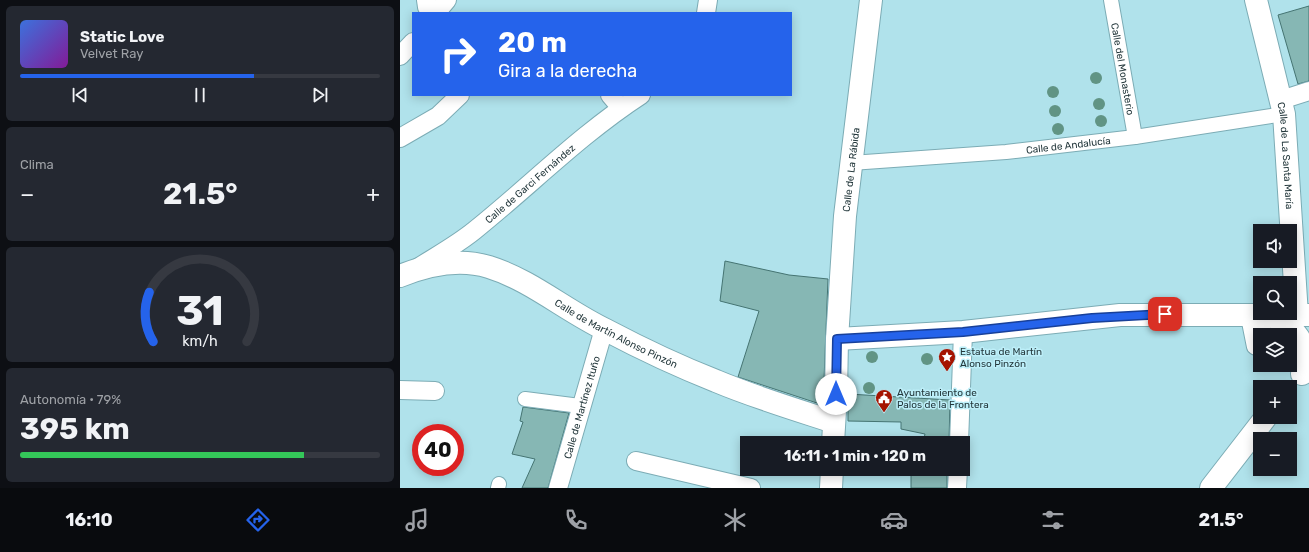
<!DOCTYPE html>
<html lang="es">
<head>
<meta charset="utf-8">
<style>
	:root { --surface:#171b24; --page:#242831; --text:#f1f3f6; --muted:#9ea1a6; --line:#363941; --accent:#2563eb }
	body { margin:0; font-family:Rubik,sans-serif; background:var(--page); color:var(--text); height:100vh; display:flex; flex-direction:column; font-size:15px; white-space:nowrap }
	* { box-sizing:border-box; margin:0 }
	p { font-size:13px; color:var(--muted) }
	.icon { flex:none; width:22px; height:22px; fill:none; stroke:currentColor; stroke-width:2; stroke-linecap:round; stroke-linejoin:round }
	.map { position:relative; flex:1; overflow:hidden }
	.sheet { display:flex; flex-direction:column; gap:6px; padding:6px; background:#0d0f14; width:400px }
	.sheet>* { flex:none }
	.guide { position:absolute; left:12px; top:12px; width:380px; height:84px; border-radius:0px; box-shadow:0 2px 10px #0003; background:#2563eb; color:#fff; overflow:hidden }
	.controls { position:absolute; left:853px; top:224px; display:grid; gap:8px }
	.controls a { display:grid; place-items:center; width:44px; height:44px; border-radius:0px; background:var(--surface); box-shadow:0 2px 10px #0003; font-size:20px }
	.speed { position:absolute; left:12px; top:424px; display:flex; gap:8px; font-size:20px; font-weight:700; text-align:center }
	.speed>* { display:grid; place-content:center; width:52px; height:52px; border-radius:50%; background:var(--surface); box-shadow:0 2px 10px #0003; line-height:1 }
	.speed .limit { border:6px solid #d22; background:#fff; color:#111 }
	.pin { position:absolute; display:grid; place-items:center; width:34px; height:34px; color:#fff; margin:-17px; border-radius:8px; box-shadow:0 2px 6px #0006 }
	.me { position:absolute; width:44px; margin:-22px; rotate:0deg; stroke-linejoin:round; filter:drop-shadow(0 0 3px #0008) }
	.turn { display:flex; align-items:center; gap:14px; height:84px; padding:0 20px; font-size:18px }
	.turn .icon { width:52px; height:52px; stroke-width:2.5 }
	.turn b { display:block; font-size:28px; line-height:34px }
	.big { font-size:30px; font-weight:700; line-height:1.1 }
	.sheet .card { flex:1; display:flex; flex-direction:column; justify-content:center; gap:6px; min-width:0; padding:0 14px; border-radius:6px; background:var(--page) }
	.sheet .dial { align-items:center; gap:0 }
	.dial svg { height:104px; overflow:visible; fill:none; stroke:var(--line); stroke-width:7; stroke-linecap:round; text-anchor:middle }
	.dial text { fill:var(--text); stroke:none }
	.song { display:flex; align-items:center; gap:12px }
	.cover { width:48px; height:48px; border-radius:6px; background:linear-gradient(135deg,hsl(220 70% 55%),hsl(290 70% 35%)) }
	.played { height:4px; border-radius:2px; background:linear-gradient(90deg,var(--accent) 65%,var(--line) 65%) }
	.keys { display:flex; justify-content:space-around; direction:ltr }
	.heat { display:flex; justify-content:space-between; align-items:center; font-size:22px; direction:ltr }
	.charge { height:6px; border-radius:3px; background:linear-gradient(90deg,#34c759 79%,var(--line) 0) }
	.trip { position:absolute; left:340px; top:436px; width:230px; height:40px; border-radius:0px; background:var(--surface); box-shadow:0 2px 10px #0003; font-weight:700; line-height:40px; text-align:center }
	.tabs { display:flex; height:64px; justify-content:space-around; align-items:center; background:#090b0e; color:var(--muted) }
	.tabs .icon { width:28px; height:28px }
	.tabs .selected { color:var(--accent) }
	.tabs b { font-size:18px; color:var(--text) }
	main { display:flex; flex:1; min-height:0 }
	.map>svg:first-child { display:block }
	.building { fill:#86b7b4; stroke:#457472 }
	.lines { fill:none; stroke-linecap:round; stroke-linejoin:round }
	.pedestrian-casing { stroke:#7cacb5; stroke-width:16 }
	.minor-casing { stroke:#7cacb5; stroke-width:20 }
	.tertiary-casing { stroke:#7cacb5; stroke-width:24 }
	.pedestrian { stroke:#fff; stroke-width:14 }
	.minor { stroke:#fff; stroke-width:18 }
	.tertiary { stroke:#fff; stroke-width:22 }
	.tree { fill:#619484 }
	.route-casing { stroke:#184099; stroke-width:10 }
	.route { stroke:#2563eb; stroke-width:7 }
	.labels { text-anchor:middle; stroke-width:3; stroke-linejoin:round; paint-order:stroke }
	.street-label { font-size:10px; fill:#24383c; stroke:#bdeff9 }
	.poi-label { font-size:10px; fill:#24383c; stroke:#bdeff9; text-anchor:start }
</style>
</head>
<body>
<main>
<section class="sheet">
<div class="card">
<div class="song"><i class="cover"></i><div><b>Static Love</b><p>Velvet Ray</p></div></div>
<div class="played"></div>
<div class="keys"><svg class="icon" aria-label="previous" viewBox="0 0 24 24"><path d="M18 5L8 12l10 7zM5 5v14"/></svg><svg class="icon" aria-label="pause" viewBox="0 0 24 24"><path d="M8 5v14M16 5v14"/></svg><svg class="icon" aria-label="next" viewBox="0 0 24 24"><path d="M6 5l10 7-10 7zM19 5v14"/></svg></div>
</div>
<div class="card"><p>Clima</p>
<div class="heat"><a>−</a><b class="big">21.5°</b><a>+</a></div>
</div>
<div class="card dial"><svg viewBox="0 0 100 80">
<path d="M14 69A42 42 0 1 1 86 69"/>
<path d="M14 69A42 42 0 0 1 11 31" stroke="#2563eb"/>
<text x="50" y="56" font-size="32" font-weight="700">31</text>
<text x="50" y="72" font-size="11">km/h</text>
</svg></div>
<div class="card"><p>Autonomía · 79%</p><b class="big">395 km</b><div class="charge"></div></div>
</section>
<div class="map">
<svg width="909" height="488" viewBox="0 0 909 488">
	<rect width="100%" height="100%" fill="#b0e2eb"/>
	<g class="building">
		<polygon points="909,6 909,81 898,84 878,15"/>
		<polygon points="325,261 389,275 428,279 423,405 338,377 359,311 320,301"/>
		<polygon points="448,394 550,400 549,443 523,443 525,434 501,429 501,422 448,421"/>
		<polygon points="123,407 169,413 148,488 122,488 135,459 112,454 123,422 120,421"/>
		<rect x="511" y="469" width="36" height="19"/>
	</g>
	<g class="lines">
		<defs>
			<g id="pedestrian">
				<path id="s1" d="M711,0L735,137"/>
				<path id="s2" d="M451,163L606,152L735,137L884,114"/>
				<polyline points="860,350 854,347 849,322 865,324"/>
				<polyline points="125,399 180,406"/>
				<polyline points="98,488 99,484"/>
			</g>
			<g id="minor">
				<polyline points="26,0 27,7 30,13"/>
				<polyline points="36,13 47,0"/>
				<polyline points="306,13 308,0"/>
				<polyline points="0,56 13,42"/>
				<polyline points="210,95 221,108"/>
				<polyline points="881,100 909,91"/>
				<polyline points="0,138 38,116 60,95"/>
				<path id="s3" d="M19,267C38,255 58,244 75,230C131,185 181,134 241,95"/>
				<polyline points="0,390 35,391"/>
				<polyline points="559,443 563,332"/>
				<polyline points="236,461 351,488"/>
				<path id="s4" d="M158,488L204,329"/>
				<polyline points="557,488 558,469"/>
			</g>
			<g id="tertiary">
				<path id="s5" d="M856,0L884,114L897,315"/>
				<path id="s6" d="M0,276C27,265 60,258 89,267C131,280 166,311 206,330C242,349 278,366 316,381C354,397 394,409 434,422"/>
				<path d="M870,315C896,328 909,342 902,374"/>
				<polyline points="437,339 563,332 720,315 909,315"/>
				<path id="s7" d="M433,443L436,394L437,339L445,216L471,0"/>
				<polyline points="431,488 432,469"/>
				<polyline points="811,488 866,417"/>
			</g>
		</defs>
		<use href="#pedestrian" class="pedestrian-casing"/>
		<use href="#minor" class="minor-casing"/>
		<use href="#tertiary" class="tertiary-casing"/>
		<use href="#pedestrian" class="pedestrian"/>
		<use href="#minor" class="minor"/>
		<use href="#tertiary" class="tertiary"/>
	</g>
	<g class="tree">
		<circle cx="696" cy="78" r="6"/>
		<circle cx="653" cy="92" r="6"/>
		<circle cx="699" cy="104" r="6"/>
		<circle cx="655" cy="111" r="6"/>
		<circle cx="701" cy="121" r="6"/>
		<circle cx="658" cy="129" r="6"/>
		<circle cx="472" cy="357" r="6"/>
		<circle cx="527" cy="359" r="6"/>
		<circle cx="469" cy="388" r="6"/>
	</g>
	<g class="lines">
		<defs>
			<polyline id="route" points="436,394 437,339 563,332 692,318 765,314"/>
		</defs>
		<use href="#route" class="route-casing"/>
		<use href="#route" class="route"/>
	</g>
	<defs>
		<symbol id="sight-pin" viewBox="-11 -11 22 30"><path d="M0 17L-7.5 6A9.5 9.5 0 1 1 7.5 6Z" fill="#a51300" stroke="#bdeff9"/><path d="M0-6L1.8-2.2L6-1.7L2.9 1.2L3.7 5.4L0 3.3L-3.7 5.4L-2.9 1.2L-6-1.7L-1.8-2.2Z" fill="#fff"/></symbol>
		<symbol id="civic-pin" viewBox="-11 -11 22 30"><path d="M0 17L-7.5 6A9.5 9.5 0 1 1 7.5 6Z" fill="#a51300" stroke="#bdeff9"/><path d="M-.6-6.5H3V-4.5H.6V-3L4-1V1h2V6H-6V1h2V-1L-.6-3ZM-1.2 2.5V6h2.4V2.5Z" fill="#fff"/></symbol>
	</defs>
	<g fill-rule="evenodd">
		<use href="#sight-pin" x="537" y="347" width="20" height="27"/>
		<use href="#civic-pin" x="474" y="388" width="20" height="27"/>
	</g>
	<g class="labels">
		<g class="street-label">
			<text dy="4" stroke="none"><textPath href="#s1" startOffset="70">Calle del Monasterio</textPath></text>
			<text dy="4" stroke="none"><textPath href="#s2" startOffset="218">Calle de Andalucía</textPath></text>
			<text dy="4" stroke="none"><textPath href="#s5" startOffset="159">Calle de La Santa María</textPath></text>
			<text dy="4" stroke="none"><textPath href="#s7" startOffset="274">Calle de La Rábida</textPath></text>
			<text dy="4" stroke="none"><textPath href="#s3" startOffset="139">Calle de Garci Fernández</textPath></text>
			<text dy="4" stroke="none"><textPath href="#s6" startOffset="235">Calle de Martín Alonso Pinzón</textPath></text>
			<text dy="4" stroke="none"><textPath href="#s4" startOffset="84">Calle de Martínez Ituño</textPath></text>
		</g>
		<g class="poi-label">
			<text x="560" y="355">Estatua de Martín<tspan x="560" dy="12">Alonso Pinzón</tspan></text>
			<text x="497" y="396">Ayuntamiento de<tspan x="497" dy="12">Palos de la Frontera</tspan></text>
		</g>
	</g>
</svg>
<div class="controls">
<a><svg class="icon" aria-label="sound" viewBox="0 0 24 24"><path d="M4 9h4l5-4v14l-5-4H4zM17 9q2 3 0 6"/></svg></a>
<a><svg class="icon" aria-label="search" viewBox="0 0 24 24"><circle cx="10" cy="10" r="6"/><path d="M15 15l6 6"/></svg></a>
<a><svg class="icon" aria-label="layers" viewBox="0 0 24 24"><path d="M12 4l9 5-9 5-9-5zM3 14l9 5 9-5"/></svg></a>
<a>+</a>
<a>−</a>
</div>
<div class="speed"><div class="limit">40</div></div>
<div class="pin" style="left:765px;top:314px;background:#d93025"><svg class="icon" aria-label="arrive" viewBox="0 0 24 24"><path d="M6 21V4h12l-3 4 3 4H6"/></svg></div>
<svg class="me" style="left:436px;top:394px" viewBox="-20 -20 40 40"><circle r="19" fill="#fff"/><path d="M0-13L10 11 0 6-10 11z" fill="#2563eb"/></svg>
<div class="trip">16:11 · 1 min · 120 m</div>
<div class="guide">
<div class="turn"><svg class="icon" aria-label="right" viewBox="0 0 24 24"><path d="M7 20v-9h11M14 6l5 5-5 5"/></svg><div><b>20 m</b>Gira a la derecha</div></div>
</div>
</div>
</main>
<nav class="tabs">
<b>16:10</b>
<svg class="icon selected" aria-label="directions" viewBox="0 0 24 24"><path d="M12 3l9 9-9 9-9-9zM9 14v-3h6M13 9l2 2-2 2"/></svg>
<svg class="icon" aria-label="music" viewBox="0 0 24 24"><path d="M9 18V5l10-2v13"/><circle cx="6" cy="18" r="3"/><circle cx="16" cy="16" r="3"/></svg>
<svg class="icon" aria-label="phone" viewBox="0 0 24 24"><path d="M5 4h4l2 5-3 2q2 4 5 5l2-3 5 2v4C11 20 4 13 5 4z"/></svg>
<svg class="icon" aria-label="climate" viewBox="0 0 24 24"><path d="M12 3v18M4 7l16 10M4 17L20 7"/></svg>
<svg class="icon" aria-label="car" viewBox="0 0 24 24"><path d="M5 17H2v-5l4-1 3-4h7l3 4 3 1v5h-3M9 17h6M6 11h13"/><circle cx="7" cy="17" r="2"/><circle cx="17" cy="17" r="2"/></svg>
<svg class="icon" aria-label="filters" viewBox="0 0 24 24"><path d="M4 7h16M4 17h16"/><circle cx="9" cy="7" r="2"/><circle cx="15" cy="17" r="2"/></svg>
<b>21.5°</b>
</nav>
</body>
</html>
